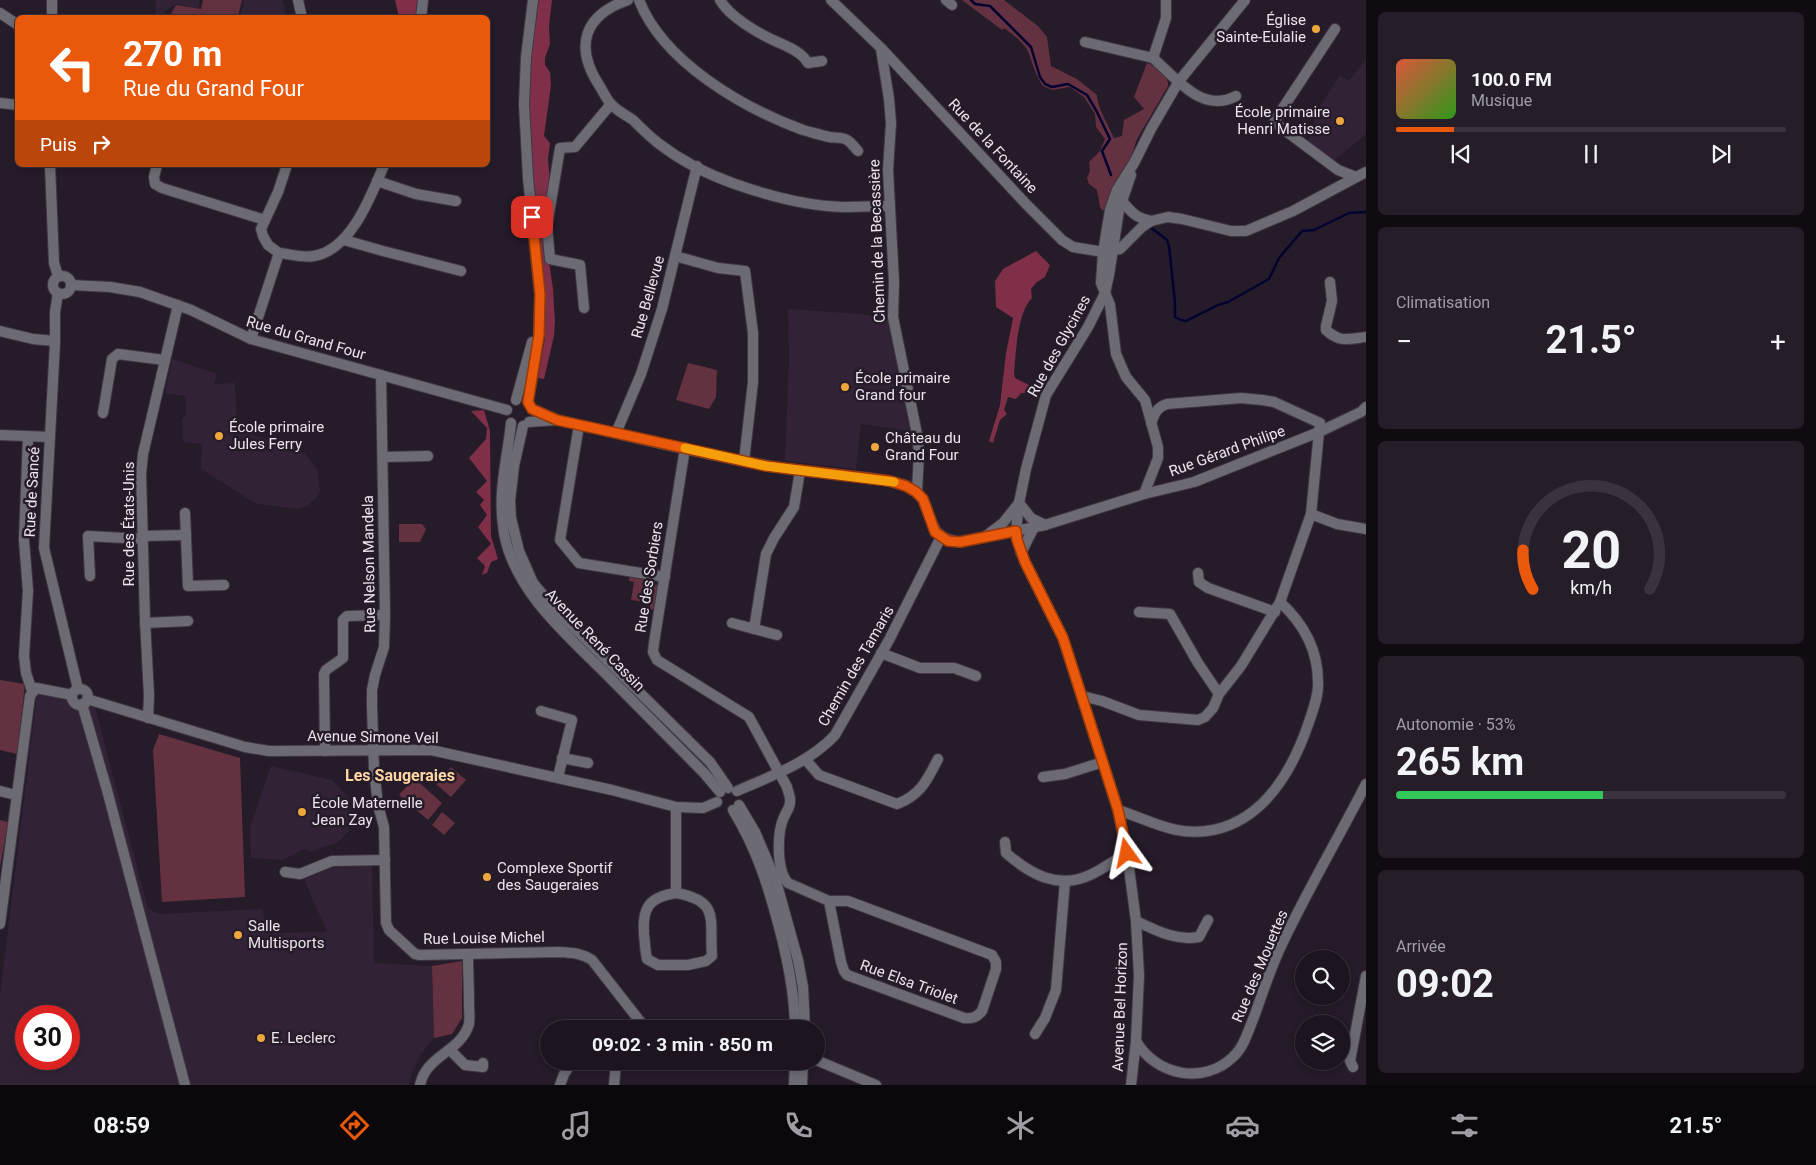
<!DOCTYPE html>
<html lang="fr">
<head>
<meta charset="utf-8">
<style>
	:root { --surface:#1c141f; --page:#251d28; --text:#f1f3f6; --muted:#a09ea4; --line:#3a333d; --accent:#ea580c }
	body { margin:0; font-family:Roboto,sans-serif; background:var(--page); color:var(--text); height:100vh; display:flex; flex-direction:column; font-size:19px; white-space:nowrap }
	* { box-sizing:border-box; margin:0 }
	p { font-size:16px; color:var(--muted) }
	.icon { flex:none; width:28px; height:28px; fill:none; stroke:currentColor; stroke-width:2; stroke-linecap:round; stroke-linejoin:round }
	.map { position:relative; flex:1; overflow:hidden }
	.panel { display:flex; flex-direction:column; gap:12px; padding:12px; background:#0f0b11; width:450px }
	.panel>* { flex:none }
	.hud { position:absolute; left:15px; top:15px; width:475px; height:152px; border-radius:8px; box-shadow:0 2px 8px #0003,0 0 0 1px var(--line); background:#ea580c; color:#fff; overflow:hidden }
	.fabs { position:absolute; left:1295px; top:950px; display:grid; gap:10px }
	.fabs a { display:grid; place-items:center; width:55px; height:55px; border-radius:50%; background:var(--surface); box-shadow:0 2px 8px #0003,0 0 0 1px var(--line); font-size:25px }
	.speed { position:absolute; left:15px; top:1005px; display:flex; gap:10px; font-size:25px; font-weight:700; text-align:center }
	.speed>* { display:grid; place-content:center; width:65px; height:65px; border-radius:50%; background:var(--surface); box-shadow:0 2px 8px #0003,0 0 0 1px var(--line); line-height:1 }
	.speed .limit { border:8px solid #d22; background:#fff; color:#111 }
	.pin { position:absolute; display:grid; place-items:center; width:42px; height:42px; color:#fff; margin:-21px; border-radius:10px; box-shadow:0 2px 8px #0006 }
	.me { position:absolute; width:55px; margin:-28px; rotate:348deg; stroke-linejoin:round; filter:drop-shadow(0 0 4px #0008) }
	.turn { display:flex; align-items:center; gap:18px; height:105px; padding:0 25px; font-size:22px }
	.turn .icon { width:65px; height:65px; stroke-width:2.5 }
	.turn b { display:block; font-size:35px; line-height:42px }
	.then { display:flex; align-items:center; height:48px; padding:0 25px; background:#0003; gap:10px; font-size:19px }
	.big { font-size:38px; font-weight:700; line-height:1.1 }
	.panel .tile { flex:1; display:flex; flex-direction:column; justify-content:center; gap:8px; min-width:0; padding:0 18px; border-radius:8px; background:var(--page) }
	.panel .dial { align-items:center; gap:0 }
	.dial svg { height:130px; overflow:visible; fill:none; stroke:var(--line); stroke-width:7; stroke-linecap:round; text-anchor:middle }
	.dial text { fill:var(--text); stroke:none }
	.song { display:flex; align-items:center; gap:15px }
	.cover { width:60px; height:60px; border-radius:8px; background:linear-gradient(135deg,hsl(10 70% 55%),hsl(110 70% 35%)) }
	.played { height:5px; border-radius:2px; background:linear-gradient(90deg,var(--accent) 15%,var(--line) 15%) }
	.keys { display:flex; justify-content:space-around; direction:ltr }
	.heat { display:flex; justify-content:space-between; align-items:center; font-size:28px; direction:ltr }
	.charge { height:8px; border-radius:4px; background:linear-gradient(90deg,#34c759 53%,var(--line) 0) }
	.trip { position:absolute; left:540px; top:1020px; width:285px; height:50px; border-radius:25px; background:var(--surface); box-shadow:0 2px 8px #0003,0 0 0 1px var(--line); font-weight:700; line-height:50px; text-align:center }
	.tabs { display:flex; height:80px; justify-content:space-around; align-items:center; background:#0b080c; color:var(--muted) }
	.tabs .icon { width:35px; height:35px }
	.tabs .active { color:var(--accent) }
	.tabs b { font-size:22px; color:var(--text) }
	main { display:flex; flex:1; min-height:0 }
	.map>svg:first-child { display:block }
	.built { fill:#312335; fill-rule:evenodd }
	.green { fill:#63313f }
	.forest { fill:#7f2f48 }
	.lines { fill:none; stroke-linecap:round; stroke-linejoin:round }
	.stream { stroke:#040231; stroke-width:2.5 }
	.minor-casing { stroke:#413744; stroke-width:12 }
	.tertiary-casing { stroke:#413744; stroke-width:12 }
	.minor { stroke:#6c6b73; stroke-width:10 }
	.tertiary { stroke:#6c6b73; stroke-width:10 }
	.route-casing { stroke:#983908; stroke-width:12 }
	.route { stroke:#ea580c; stroke-width:9 }
	.slow { stroke:#f59e0b; stroke-width:9 }
	.poi-dot { fill:#eea73c; stroke:#251b29; stroke-width:2 }
	.labels { text-anchor:middle; stroke-width:5; stroke-linejoin:round; paint-order:stroke }
	.poi-label { font-size:15px; fill:#ebe4ed; stroke:#251b29; text-anchor:start }
	.street-label { font-size:15px; fill:#ebe4ed; stroke:#251b29 }
	.neighbourhood-label { font-size:16px; font-weight:bold; fill:#ffd7a3; stroke:#251b29 }
</style>
</head>
<body>
<main>
<div class="map">
<svg width="1366" height="1085" viewBox="0 0 1366 1085">
	<rect width="100%" height="100%" fill="#251b29"/>
	<g class="built">
		<polygon points="156,0 200,0 198,9 176,4 165,11 163,17 155,18"/>
		<polygon points="244,0 282,0 287,17 240,17"/>
		<polygon points="1366,59 1366,134 1331,163 1307,145 1319,108 1340,75 1349,81"/>
		<polygon points="788,309 862,314 890,319 910,431 861,424 856,469 785,461 789,360"/>
		<polygon points="172,359 217,374 214,384 235,383 237,433 249,434 294,448 305,454 317,469 320,490 316,498 307,506 298,509 257,504 201,469 202,444 183,442 182,418 185,417 186,410 185,396 165,393"/>
		<path d="M37,694L95,707L148,908L158,914L263,909L265,933L327,932L304,879L331,868L372,866L374,963L432,966L434,1038L421,1054L412,1072L409,1085H0V995ZM26,1016H69V1059H26Z"/>
		<polygon points="271,766 332,780 349,798 349,831 336,844 325,846 311,852 304,849 283,860 251,858 250,827"/>
	</g>
	<g class="green">
		<polygon points="203,0 242,0 238,17 169,17 176,5 201,9"/>
		<path d="M962,0H1004L1038,26L1047,37L1051,66L1077,79L1097,95C1097,107 1109,126 1114,138L1122,136L1124,120L1144,109L1134,97L1147,63C1157,67 1169,74 1168,86L1137,139L1129,163L1107,210H1102L1100,207L1097,190L1089,184L1087,178L1090,171L1089,162L1100,151L1105,139L1096,127L1095,114L1084,97L1070,87L1052,90L1043,86C1036,76 1033,65 1029,54C1026,44 1012,34 1004,28L1002,30Z"/>
		<polygon points="688,363 717,370 716,397 709,409 676,400"/>
		<polygon points="399,524 422,524 426,529 420,542 399,542"/>
		<polygon points="630,576 653,579 652,584 658,585 654,610 650,609 650,603 631,600 634,582 629,581"/>
		<polygon points="0,680 25,684 17,754 0,750"/>
		<polygon points="159,734 240,758 245,897 162,902 153,750"/>
		<polygon points="451,767 466,780 451,797 436,784"/>
		<polygon points="414,778 442,803 428,820 399,795"/>
		<polygon points="442,812 455,823 444,835 432,825"/>
		<polygon points="0,820 8,822 0,867"/>
		<polygon points="462,961 462,1018 452,1034 434,1038 432,966"/>
	</g>
	<g class="forest">
		<polygon points="395,0 419,0 417,17 399,17"/>
		<polygon points="536,0 552,0 549,26 550,44 545,58 545,65 550,72 551,85 544,136 550,143 548,159 550,181 544,226 553,289 555,321 554,336 544,379 538,378 545,338 545,301 527,119 530,45"/>
		<path d="M1036,251L1050,265L1045,277L1037,282L1031,289L1032,298C1017,313 1016,353 1014,374L1015,378L1031,386L1029,393H1021L1016,399L1008,397L1004,410L1007,414L1000,420L993,443L989,441L1000,405L1006,353L1013,318L996,307L995,281L1003,269Z"/>
		<polygon points="484,410 490,431 491,536 498,559 491,562 487,573 482,575 485,566 477,558 491,544 478,527 487,515 480,505 484,500 476,492 487,481 469,458 486,439 487,428 471,411"/>
	</g>
	<g class="lines">
		<g class="stream">
			<polyline points="971,0 975,4 990,6 1031,47 1040,77 1045,84 1052,87 1068,84 1087,95 1097,112 1110,139 1102,151 1111,175"/>
			<polyline points="1150,227 1167,240 1169,246 1175,303 1175,317 1181,320 1186,321 1218,305 1228,302 1269,279 1279,258 1302,231 1314,230 1349,213 1366,212"/>
		</g>
		<defs>
			<g id="minor">
				<polyline points="298,0 302,18"/>
				<path d="M628,0C584,15 574,46 599,85C603,91 606,99 611,104C617,111 626,115 633,120C641,128 649,136 658,143C680,160 709,175 735,184C769,196 807,206 843,207C858,207 873,206 889,206"/>
				<path d="M639,0C663,62 743,108 803,130C811,132 820,135 829,137C834,138 843,137 847,140C851,142 855,148 858,151"/>
				<path d="M720,0C729,16 756,32 773,40C786,46 801,51 808,63L822,61"/>
				<polyline points="831,0 881,48 1026,204 1062,240 1073,247 1103,252 1120,249 1142,227 1151,221 1168,217 1182,219 1231,231 1246,231 1293,211 1366,172"/>
				<polyline points="946,0 952,5"/>
				<path d="M1166,0V18L1153,58C1177,79 1202,114 1236,96"/>
				<polyline points="0,13 18,25"/>
				<polyline points="421,18 423,0"/>
				<polyline points="1335,29 1275,120 1275,123 1338,170 1356,177"/>
				<polyline points="1085,42 1153,58"/>
				<polyline points="881,49 889,99 891,123 888,170 894,282 893,317 917,434 919,453 917,492"/>
				<polyline points="0,103 18,105"/>
				<polyline points="157,165 154,177 155,184 162,188 265,220"/>
				<polyline points="1131,175 1119,210 1109,275 1105,293 1088,327 1046,395 1026,469 1019,503 1016,531 1017,540 1025,562 1063,638 1118,810 1127,853 1136,921 1139,976 1136,1041 1131,1085"/>
				<polyline points="377,181 416,194 456,201"/>
				<path d="M1122,201C1131,212 1136,218 1151,221"/>
				<polyline points="344,240 383,251 461,271"/>
				<path d="M279,253C290,254 302,258 314,256C351,250 371,196 384,165"/>
				<polyline points="675,256 718,268 745,271 753,333 753,382 744,461"/>
				<path d="M1330,282L1332,301L1326,326V330C1340,343 1349,339 1366,337"/>
				<polyline points="71,285 110,287 140,292 191,310 251,339 507,410"/>
				<polyline points="584,308 580,265 550,259 547,226 560,148 575,147 611,104"/>
				<polyline points="0,331 33,339 55,341"/>
				<polyline points="251,339 279,253 268,245 263,236 261,229 278,192 287,165"/>
				<path d="M381,375L385,615L384,647L375,675L372,690V706L374,769L378,805L384,827L386,923L389,930L415,954L420,955L560,952C572,953 582,953 592,960L646,1029"/>
				<polyline points="516,400 532,342"/>
				<polyline points="528,402 539,335 540,294 528,178 524,104 526,57 533,0"/>
				<path d="M532,409L557,420C626,435 695,453 765,465C793,471 823,473 851,476C869,478 887,479 904,485C941,498 916,537 960,542L1045,525L1144,494L1158,458V447L1145,400L1126,377L1116,354L1110,305L1101,283L1103,252L1110,210L1117,190L1134,163L1151,129L1179,81L1245,0"/>
				<polyline points="103,413 112,359 118,354 164,360"/>
				<polyline points="529,422 556,420"/>
				<path d="M511,423C507,463 497,491 504,533C515,594 571,638 613,681C643,711 673,742 704,773L720,792"/>
				<path d="M1151,423C1155,413 1157,407 1167,404L1241,398L1262,400L1274,402L1320,423L1319,432L1361,412L1366,407"/>
				<polyline points="579,425 560,540 579,563 665,577"/>
				<polyline points="523,426 514,466 510,501 511,518 519,551 533,583 557,611 710,762 728,788"/>
				<polyline points="1319,432 1311,514 1337,524 1366,529"/>
				<polyline points="616,433 641,374 662,309 697,166"/>
				<polyline points="0,435 50,437"/>
				<polyline points="28,437 24,540 28,591 24,656 26,673 32,691"/>
				<path d="M685,448L654,643L653,652L657,660L749,717L787,787C788,792 791,797 790,802C790,808 786,812 784,817C777,832 776,870 788,883L829,901H848L992,955L996,962V969L982,1011C977,1017 973,1019 964,1018L847,975L844,971L841,962L829,901"/>
				<polyline points="383,457 428,456"/>
				<polyline points="1144,494 1194,482 1319,432"/>
				<polyline points="1019,503 1031,518 1045,525"/>
				<polyline points="185,513 188,586 224,585"/>
				<polyline points="142,536 186,535"/>
				<polyline points="986,536 1003,523 1019,503"/>
				<polyline points="1021,553 1034,527"/>
				<polyline points="1198,573 1199,582 1208,588 1275,612"/>
				<polyline points="90,576 88,536 142,539"/>
				<polyline points="1139,612 1170,614 1198,663 1219,694"/>
				<polyline points="145,623 188,621"/>
				<polyline points="732,623 777,635"/>
				<polyline points="754,629 766,554 774,538 794,507 800,471"/>
				<polyline points="881,653 920,668 954,668 976,676"/>
				<polyline points="1082,696 1102,701 1139,715 1198,720 1205,717 1213,708 1219,694 1241,666 1280,602 1311,514"/>
				<polyline points="87,699 245,747 269,751 431,750 612,790 676,807 703,808 717,802"/>
				<polyline points="541,711 572,720 558,777"/>
				<polyline points="148,718 149,695 145,620 141,474 143,454 178,305"/>
				<polyline points="325,751 324,674 326,670 343,658 343,620 347,616 385,615"/>
				<polyline points="562,758 588,763"/>
				<path d="M805,759L819,775L897,804C921,795 927,780 938,759"/>
				<polyline points="1043,777 1065,774 1103,762"/>
				<polyline points="0,791 16,795"/>
				<path d="M737,791C771,776 809,763 835,735L889,640L941,537"/>
				<polyline points="739,805 755,832 776,881 798,960 803,987 805,1029"/>
				<path d="M676,807V893C649,897 642,908 644,934C645,942 645,951 647,959L658,965H688L706,961L712,956C709,920 721,901 676,893"/>
				<path d="M733,810C757,850 767,882 779,927C788,961 795,994 795,1029"/>
				<path d="M1118,810C1152,821 1175,837 1213,830C1266,819 1293,769 1309,722C1313,710 1319,695 1318,682C1318,650 1303,623 1280,602"/>
				<path d="M1005,842L1006,853C1030,874 1058,890 1090,875C1103,869 1115,860 1127,853"/>
				<polyline points="285,872 300,874 332,861 385,860"/>
				<path d="M1136,921C1157,931 1176,941 1199,937L1208,920"/>
				<polyline points="0,924 30,696 36,688 72,695"/>
				<polyline points="654,1029 667,1029"/>
				<polyline points="1035,1034 1045,1018 1056,990 1065,881"/>
				<path d="M1136,1041C1156,1076 1204,1085 1233,1057C1244,1047 1248,1031 1254,1017C1263,992 1271,966 1283,942C1308,889 1339,837 1366,784"/>
				<polyline points="450,1050 465,1065 483,1067 483,1063"/>
				<polyline points="816,1060 876,1085"/>
				<polyline points="650,1061 659,1064 679,1065 744,1061"/>
				<polyline points="1353,1067 1350,1061 1366,976"/>
				<path d="M420,1085C426,1055 461,1052 469,1024C470,1018 469,1010 469,1004C469,988 468,971 468,954"/>
				<polyline points="560,1085 564,1074 573,1061"/>
				<polyline points="614,1085 616,1064 619,1061"/>
				<polyline points="794,1085 795,1061"/>
				<polyline points="802,1085 803,1061"/>
			</g>
			<g id="tertiary">
				<polyline points="52,0 52,18"/>
				<polyline points="50,165 54,263 58,276"/>
				<circle cx="62" cy="285" r="9"/>
				<polyline points="58,293 55,312 55,343 44,548 78,689"/>
				<circle cx="80" cy="697" r="8"/>
				<polyline points="82,704 107,790 185,1085"/>
			</g>
		</defs>
		<use href="#minor" class="minor-casing"/>
		<use href="#tertiary" class="tertiary-casing"/>
		<use href="#minor" class="minor"/>
		<use href="#tertiary" class="tertiary"/>
	</g>
	<g class="lines">
		<defs>
			<polyline id="route" points="532,217 540,294 539,335 528,402 532,409 557,420 766,466 890,481 906,486 916,492 923,499 935,532 948,541 960,542 1016,531 1017,540 1025,562 1063,638 1118,810 1127,853"/>
		</defs>
		<use href="#route" class="route-casing"/>
		<use href="#route" class="route"/>
		<polyline class="slow" points="685,448 766,466 894,482"/>
	</g>
	<g class="poi-dot">
		<circle cx="1316" cy="29" r="5"/>
		<circle cx="1340" cy="121" r="5"/>
		<circle cx="845" cy="387" r="5"/>
		<circle cx="219" cy="436" r="5"/>
		<circle cx="875" cy="447" r="5"/>
		<circle cx="302" cy="812" r="5"/>
		<circle cx="487" cy="877" r="5"/>
		<circle cx="238" cy="935" r="5"/>
		<circle cx="261" cy="1038" r="5"/>
	</g>
	<g class="labels">
		<g class="poi-label">
			<text x="1306" y="25" text-anchor="end">Église<tspan x="1306" dy="17">Sainte-Eulalie</tspan></text>
			<text x="1330" y="117" text-anchor="end">École primaire<tspan x="1330" dy="17">Henri Matisse</tspan></text>
			<text x="855" y="383">École primaire<tspan x="855" dy="17">Grand four</tspan></text>
			<text x="229" y="432">École primaire<tspan x="229" dy="17">Jules Ferry</tspan></text>
			<text x="885" y="443">Château du<tspan x="885" dy="17">Grand Four</tspan></text>
			<text x="312" y="808">École Maternelle<tspan x="312" dy="17">Jean Zay</tspan></text>
			<text x="497" y="873">Complexe Sportif<tspan x="497" dy="17">des Saugeraies</tspan></text>
			<text x="248" y="931">Salle<tspan x="248" dy="17">Multisports</tspan></text>
			<text x="271" y="1043">E. Leclerc</text>
		</g>
		<g class="street-label">
			<text transform="translate(993 146) rotate(47)" y="5">Rue de la Fontaine</text>
			<text transform="translate(877 241) rotate(-92)" y="5">Chemin de la Becassière</text>
			<text transform="translate(648 297) rotate(-74)" y="5">Rue Bellevue</text>
			<text transform="translate(306 338) rotate(16)" y="5">Rue du Grand Four</text>
			<text transform="translate(1059 346) rotate(-61)" y="5">Rue des Glycines</text>
			<text transform="translate(1227 451) rotate(-20)" y="5">Rue Gérard Philipe</text>
			<text transform="translate(32 492) rotate(-87)" y="5">Rue de Sancé</text>
			<text transform="translate(129 524) rotate(-90)" y="5">Rue des États-Unis</text>
			<text transform="translate(369 564) rotate(-91)" y="5">Rue Nelson Mandela</text>
			<text transform="translate(649 577) rotate(-81)" y="5">Rue des Sorbiers</text>
			<text transform="translate(595 640) rotate(46)" y="5">Avenue René Cassin</text>
			<text transform="translate(856 666) rotate(-60)" y="5">Chemin des Tamaris</text>
			<text transform="translate(373 737) rotate(1)" y="5">Avenue Simone Veil</text>
			<text transform="translate(484 938) rotate(-1)" y="5">Rue Louise Michel</text>
			<text transform="translate(1260 966) rotate(-67)" y="5">Rue des Mouettes</text>
			<text transform="translate(909 982) rotate(20)" y="5">Rue Elsa Triolet</text>
			<text transform="translate(1120 1007) rotate(-88)" y="5">Avenue Bel Horizon</text>
		</g>
		<g class="neighbourhood-label">
			<text x="400" y="781">Les Saugeraies</text>
		</g>
	</g>
</svg>
<div class="fabs">
<a><svg class="icon" aria-label="search" viewBox="0 0 24 24"><circle cx="10" cy="10" r="6"/><path d="M15 15l6 6"/></svg></a>
<a><svg class="icon" aria-label="layers" viewBox="0 0 24 24"><path d="M12 4l9 5-9 5-9-5zM3 14l9 5 9-5"/></svg></a>
</div>
<div class="speed"><div class="limit">30</div></div>
<div class="pin" style="left:532px;top:217px;background:#d93025"><svg class="icon" aria-label="arrive" viewBox="0 0 24 24"><path d="M6 21V4h12l-3 4 3 4H6"/></svg></div>
<svg class="me" style="left:1127px;top:853px" viewBox="-20 -20 40 40"><path d="M0-17L14 15 0 8-14 15z" fill="#ea580c" stroke="#fff" stroke-width="4"/></svg>
<div class="trip">09:02 · 3 min · 850 m</div>
<div class="hud">
<div class="turn"><svg class="icon" aria-label="left" viewBox="0 0 24 24"><path d="M17 20v-9H6M10 6l-5 5 5 5"/></svg><div><b>270 m</b>Rue du Grand Four</div></div>
<div class="then">Puis<svg class="icon" aria-label="right" viewBox="0 0 24 24"><path d="M7 20v-9h11M14 6l5 5-5 5"/></svg></div>
</div>
</div>
<section class="panel">
<div class="tile">
<div class="song"><i class="cover"></i><div><b>100.0 FM</b><p>Musique</p></div></div>
<div class="played"></div>
<div class="keys"><svg class="icon" aria-label="previous" viewBox="0 0 24 24"><path d="M18 5L8 12l10 7zM5 5v14"/></svg><svg class="icon" aria-label="pause" viewBox="0 0 24 24"><path d="M8 5v14M16 5v14"/></svg><svg class="icon" aria-label="next" viewBox="0 0 24 24"><path d="M6 5l10 7-10 7zM19 5v14"/></svg></div>
</div>
<div class="tile"><p>Climatisation</p>
<div class="heat"><a>−</a><b class="big">21.5°</b><a>+</a></div>
</div>
<div class="tile dial"><svg viewBox="0 0 100 80">
<path d="M14 69A42 42 0 1 1 86 69"/>
<path d="M14 69A42 42 0 0 1 8 45" stroke="#ea580c"/>
<text x="50" y="56" font-size="32" font-weight="700">20</text>
<text x="50" y="72" font-size="11">km/h</text>
</svg></div>
<div class="tile"><p>Autonomie · 53%</p><b class="big">265 km</b><div class="charge"></div></div>
<div class="tile"><p>Arrivée</p><b class="big">09:02</b></div>
</section>
</main>
<nav class="tabs">
<b>08:59</b>
<svg class="icon active" aria-label="directions" viewBox="0 0 24 24"><path d="M12 3l9 9-9 9-9-9zM9 14v-3h6M13 9l2 2-2 2"/></svg>
<svg class="icon" aria-label="music" viewBox="0 0 24 24"><path d="M9 18V5l10-2v13"/><circle cx="6" cy="18" r="3"/><circle cx="16" cy="16" r="3"/></svg>
<svg class="icon" aria-label="phone" viewBox="0 0 24 24"><path d="M5 4h4l2 5-3 2q2 4 5 5l2-3 5 2v4C11 20 4 13 5 4z"/></svg>
<svg class="icon" aria-label="climate" viewBox="0 0 24 24"><path d="M12 3v18M4 7l16 10M4 17L20 7"/></svg>
<svg class="icon" aria-label="car" viewBox="0 0 24 24"><path d="M5 17H2v-5l4-1 3-4h7l3 4 3 1v5h-3M9 17h6M6 11h13"/><circle cx="7" cy="17" r="2"/><circle cx="17" cy="17" r="2"/></svg>
<svg class="icon" aria-label="filters" viewBox="0 0 24 24"><path d="M4 7h16M4 17h16"/><circle cx="9" cy="7" r="2"/><circle cx="15" cy="17" r="2"/></svg>
<b>21.5°</b>
</nav>
</body>
</html>
